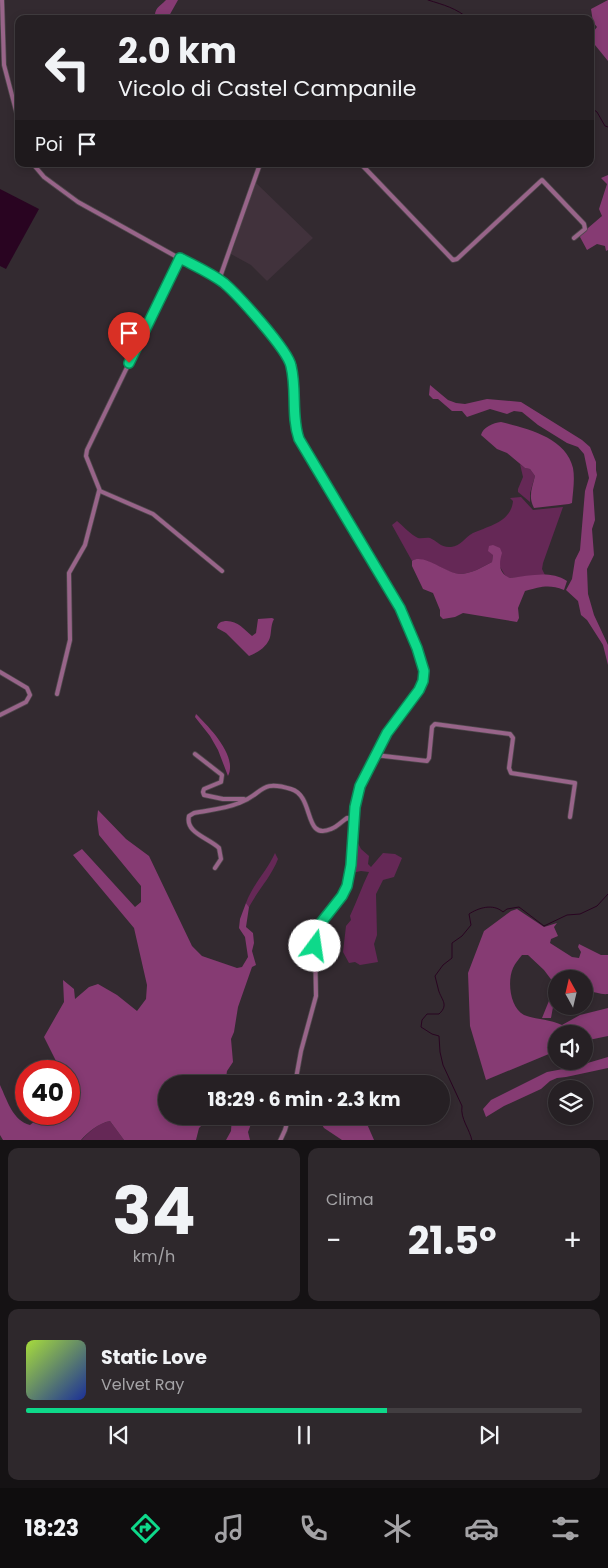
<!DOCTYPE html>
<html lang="it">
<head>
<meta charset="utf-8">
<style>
	:root { --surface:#262024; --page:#2e282c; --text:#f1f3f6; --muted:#a4a3a6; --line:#423e41; --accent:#0ed98a }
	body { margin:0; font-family:Poppins,sans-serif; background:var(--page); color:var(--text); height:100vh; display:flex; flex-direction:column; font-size:19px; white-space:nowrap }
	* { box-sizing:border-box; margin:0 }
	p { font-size:16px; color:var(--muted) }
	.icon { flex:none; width:28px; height:28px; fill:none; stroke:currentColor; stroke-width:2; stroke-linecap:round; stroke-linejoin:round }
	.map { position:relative; height:1140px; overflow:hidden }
	.details { display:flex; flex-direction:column; gap:8px; padding:8px; background:#151214; flex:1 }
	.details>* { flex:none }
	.hud { position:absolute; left:15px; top:15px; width:579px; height:152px; border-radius:10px; box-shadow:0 2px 8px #0003,0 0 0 1px var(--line); background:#262024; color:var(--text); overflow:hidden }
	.needle { width:32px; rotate:352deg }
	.tools { position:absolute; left:548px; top:970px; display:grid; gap:10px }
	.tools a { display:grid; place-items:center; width:45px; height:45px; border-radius:50%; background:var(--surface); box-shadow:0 2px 8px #0003,0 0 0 1px var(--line); font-size:25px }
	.speed { position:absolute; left:15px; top:1060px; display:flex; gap:10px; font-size:25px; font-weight:700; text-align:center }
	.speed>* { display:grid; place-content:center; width:65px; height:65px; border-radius:50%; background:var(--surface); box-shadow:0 2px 8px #0003,0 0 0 1px var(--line); line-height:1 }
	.speed .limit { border:8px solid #d22; background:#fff; color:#111 }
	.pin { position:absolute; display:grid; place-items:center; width:42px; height:42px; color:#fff; margin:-51px -21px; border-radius:50% 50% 50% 0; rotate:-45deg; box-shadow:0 0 5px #0007 }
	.pin .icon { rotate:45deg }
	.me { position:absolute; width:55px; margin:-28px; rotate:14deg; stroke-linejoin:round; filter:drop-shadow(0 0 4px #0008) }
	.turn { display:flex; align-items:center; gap:18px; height:105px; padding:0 20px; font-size:22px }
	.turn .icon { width:65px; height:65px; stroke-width:2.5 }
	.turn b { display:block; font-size:35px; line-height:42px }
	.then { display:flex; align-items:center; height:48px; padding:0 20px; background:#0003; gap:10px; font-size:19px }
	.big { font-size:38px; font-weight:700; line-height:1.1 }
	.details .widget { flex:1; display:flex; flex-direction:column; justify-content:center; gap:8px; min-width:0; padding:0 18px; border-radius:10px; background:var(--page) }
	.details .dial { align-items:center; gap:0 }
	.dial b { font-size:65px; line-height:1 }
	.song { display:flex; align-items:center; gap:15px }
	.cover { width:60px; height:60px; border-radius:8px; background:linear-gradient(135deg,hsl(80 70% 55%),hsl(230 70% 35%)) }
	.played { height:5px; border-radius:2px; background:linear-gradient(90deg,var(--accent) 65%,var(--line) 65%) }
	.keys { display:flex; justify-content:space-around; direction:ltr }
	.heat { display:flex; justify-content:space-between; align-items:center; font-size:28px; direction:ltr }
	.details .tiles { flex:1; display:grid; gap:8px; grid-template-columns:1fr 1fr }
	.widget:last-child { grid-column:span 2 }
	.trip { position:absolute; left:158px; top:1075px; width:292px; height:50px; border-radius:25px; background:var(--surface); box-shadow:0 2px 8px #0003,0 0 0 1px var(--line); font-weight:700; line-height:50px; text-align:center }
	.dock { display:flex; height:80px; justify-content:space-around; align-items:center; background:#0f0d0e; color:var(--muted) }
	.dock .icon { width:35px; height:35px }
	.dock .on { color:var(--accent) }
	.dock b { font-size:22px; color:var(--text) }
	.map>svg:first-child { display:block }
	.built { fill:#41323c }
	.green { fill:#652856 }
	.forest { fill:#863b73 }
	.water { fill:#290421 }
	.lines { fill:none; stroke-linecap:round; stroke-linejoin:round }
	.stream { stroke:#290421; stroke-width:1 }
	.minor-casing { stroke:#50484d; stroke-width:5.5 }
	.minor { stroke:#986489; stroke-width:4 }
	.route-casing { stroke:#098d5a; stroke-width:12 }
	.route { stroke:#0ed98a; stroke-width:9 }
</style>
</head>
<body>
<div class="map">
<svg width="608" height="1141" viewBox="0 0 608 1141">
	<rect width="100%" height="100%" fill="#332a30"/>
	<polygon class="built" points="255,182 313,238 267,281 251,265 229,253 231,249 233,249"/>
	<g class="green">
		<polygon points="520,464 525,468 530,469 535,476 530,493 530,502 518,492 518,489 523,477"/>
		<path d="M521,497L533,510L563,507L543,563L542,569L545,575L510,578L506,577L493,555L492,562C482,567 472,574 459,574C446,573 423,554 412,561L392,525L397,521C403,526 411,535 418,538C422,539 426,537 430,538C437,541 441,548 451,547C461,546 465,537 473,533C489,526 511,522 513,501L510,498Z"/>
		<path d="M355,837L361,849L369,856L368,864L371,867L383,853L395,854L402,858L394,877L383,880L376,894L377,935L374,944L378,962L360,965L355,962L349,963L343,952L346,926L351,920L350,916C357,901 362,886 369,872L361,871L351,873Z"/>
		<path d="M275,853L278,859C271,877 258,890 249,907L246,903C253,884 267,871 275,853Z"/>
		<path d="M110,1121L124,1140L81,1141C88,1132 99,1123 110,1121Z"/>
	</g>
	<g class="forest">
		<path d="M166,0H178L169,16L165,15L162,19H155C154,8 159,7 166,0Z"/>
		<polygon points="608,0 608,61 595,45 592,47 590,46 590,36 597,27 593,22 591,9"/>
		<polygon points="608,175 608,250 606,251 605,246 597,244 587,250 580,237 581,234 602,216 599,209 607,184 601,178"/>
		<polygon points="430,385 448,400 456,403 465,404 487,399 521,402 582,440 590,447 596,462 596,470 597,475 593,490 595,520 592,529 594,555 587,569 588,594 594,615 608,645 608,665 603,645 587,620 581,615 578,601 566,590 572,579 575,560 580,550 585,491 589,478 584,454 578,447 567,443 538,425 522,412 514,411 507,414 490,409 467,417 462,411 452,411 438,399 433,399 429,395"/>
		<path d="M501,422C525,428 566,437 573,468C575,479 573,491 572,503L569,504L534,508C528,497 532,488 535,476L530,469L525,468L507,453L497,449L481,435C483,427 493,423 501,422Z"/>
		<path d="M493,545L500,548L502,553C499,563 498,573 510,578C529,576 550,570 567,581L564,590C548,584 541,587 525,591L518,608L519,618L517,622L463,613L455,617L443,619L440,616V610L433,593L423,589L412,566V561C423,553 446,573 459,574C472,574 482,567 492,562L493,555L488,551L489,546Z"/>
		<path d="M272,618L274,619C270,626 272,634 269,640C265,648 257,653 249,656L226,633L217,628C218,623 220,622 225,621C237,620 244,629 252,636L256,633L258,619Z"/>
		<path d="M196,714C209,727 238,756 228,776L218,750L210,736L195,717Z"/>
		<path d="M98,810L126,839L149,856L192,946L202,956L237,968L242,967L248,957L245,937L239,928L240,919L246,903L249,907L246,927L253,933L254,943L252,951L256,965L252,967L238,1007L234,1032L231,1039L233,1062L227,1071L226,1078L221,1080L219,1084H166V1116H206L204,1123L199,1128L196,1140H124L110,1121C99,1123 88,1132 81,1140H3L0,1135V1085C7,1100 13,1121 30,1125L40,1117V1114H69V1097L75,1093L69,1077V1071H63L59,1067L44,1037L64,1002L63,980L74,989L75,999L89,987L98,984L117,995L137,1011L146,999L147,985L134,928L73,855L82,849L135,907L141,902V886L99,835L97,819Z"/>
		<path d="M517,909L544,927L557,923L554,927L558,936L551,939L550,943L572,957L579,958L581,952L578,947L579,944L601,955H608V994C599,995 593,990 584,992V979H556V986L544,970L528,955H522C519,959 515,963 513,968C507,981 510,1008 524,1015C537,1020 549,1019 562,1025L580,1015L608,1008V1036L584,1041V1034H556V1051L486,1080L470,1026L468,973L484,931L511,911Z"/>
		<polygon points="555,986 556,988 556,1002 553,1007 551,1018 542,1018"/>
		<polygon points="608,1057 608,1068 566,1077 557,1078 550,1081 541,1089 504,1106 486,1117 483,1109 491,1100 547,1072 574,1067"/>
		<polygon points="232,1116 254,1116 248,1132 250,1140 226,1140 231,1131"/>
		<path d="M322,1118C329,1119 331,1122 337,1124C347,1128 358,1125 367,1124L374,1140H342L324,1128L321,1123Z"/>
	</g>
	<polygon class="water" points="0,189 39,209 6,269 0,266"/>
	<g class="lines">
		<g class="stream">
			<path d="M428,0C444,5 456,8 469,19"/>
			<polyline points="480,19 482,16 488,19"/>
			<polyline points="590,107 597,112 605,126 608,127"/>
			<path d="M472,1141C470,1129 460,1119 462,1106L443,1065L440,1052L439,1036L432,1034L421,1027L422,1020L427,1014H439C450,1004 440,999 438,988C437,984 436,980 435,976L443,965L452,958V943L462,936L471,925L469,914C478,908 493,903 503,912L507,909L519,907L544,926L567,915L580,914L597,906L608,894"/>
		</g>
		<defs>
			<g id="minor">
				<polyline points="2,0 4,65 19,122"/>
				<path d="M33,164L44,177L78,202L222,282L280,345C303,376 287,408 300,440L399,605L417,648L424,670L420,689L385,735L359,789L354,810L351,865L347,885L341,898L322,922L316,933L315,943L316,996L301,1051L295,1084"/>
				<polyline points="361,164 453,260 457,259 542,180 584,224 585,229 574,238"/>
				<polyline points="180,258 87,450 86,456 100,491 153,514 222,571"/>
				<polyline points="219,280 260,164"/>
				<polyline points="0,672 27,688 30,695 26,702 0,715"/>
				<polyline points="57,694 70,640 69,573 85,545 99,491"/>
				<polyline points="195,754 222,775 221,782 204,789 203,792 204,795 223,799 244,799"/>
				<polyline points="375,755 427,761 429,758 432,727 435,724 510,734 513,738 509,768 511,773 575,783 570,817"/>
				<path d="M215,868L221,859L219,848C209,838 185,833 189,816L194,813C209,810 225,809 239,803C264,794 259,779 291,789C315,796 303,841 331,829C337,827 341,822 347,818L354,820"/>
				<polyline points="280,1141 285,1130 289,1116"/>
			</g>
		</defs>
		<use href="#minor" class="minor-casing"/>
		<use href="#minor" class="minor"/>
	</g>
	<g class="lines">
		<defs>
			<path id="route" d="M129,363L180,258C195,266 211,273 224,283C238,295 288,350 291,366C297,390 291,416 299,439L400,608L417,648L424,671L423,681L419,690L387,733L360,786L355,807L351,865L347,886L342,896L320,924L316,934L315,946"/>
		</defs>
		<use href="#route" class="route-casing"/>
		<use href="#route" class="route"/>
	</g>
</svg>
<div class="tools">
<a><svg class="needle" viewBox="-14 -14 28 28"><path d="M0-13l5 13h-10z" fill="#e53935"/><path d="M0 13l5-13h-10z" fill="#a4a3a6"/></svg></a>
<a><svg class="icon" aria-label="sound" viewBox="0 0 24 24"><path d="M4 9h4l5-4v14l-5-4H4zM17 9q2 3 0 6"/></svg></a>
<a><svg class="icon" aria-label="layers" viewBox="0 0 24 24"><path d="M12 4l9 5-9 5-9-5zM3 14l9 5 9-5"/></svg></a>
</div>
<div class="speed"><div class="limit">40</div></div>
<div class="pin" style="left:129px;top:363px;background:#d93025"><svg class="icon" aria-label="arrive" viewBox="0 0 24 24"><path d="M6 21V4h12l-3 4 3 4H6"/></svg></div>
<svg class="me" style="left:315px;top:946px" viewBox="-20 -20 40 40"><circle r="19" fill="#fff"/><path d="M0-13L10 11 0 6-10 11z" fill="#0ed98a"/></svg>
<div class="trip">18:29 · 6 min · 2.3 km</div>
<div class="hud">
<div class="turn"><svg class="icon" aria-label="left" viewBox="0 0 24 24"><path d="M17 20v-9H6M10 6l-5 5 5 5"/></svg><div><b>2.0 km</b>Vicolo di Castel Campanile</div></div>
<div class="then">Poi<svg class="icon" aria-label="arrive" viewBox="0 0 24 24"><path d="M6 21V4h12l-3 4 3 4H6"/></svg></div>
</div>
</div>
<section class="details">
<div class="tiles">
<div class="widget dial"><b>34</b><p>km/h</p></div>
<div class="widget"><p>Clima</p>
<div class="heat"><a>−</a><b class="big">21.5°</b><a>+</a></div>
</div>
<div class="widget">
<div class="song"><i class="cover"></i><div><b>Static Love</b><p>Velvet Ray</p></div></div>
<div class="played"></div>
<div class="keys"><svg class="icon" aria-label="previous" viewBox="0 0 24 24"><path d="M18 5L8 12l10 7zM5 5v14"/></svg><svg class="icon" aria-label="pause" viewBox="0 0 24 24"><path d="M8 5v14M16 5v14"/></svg><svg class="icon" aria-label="next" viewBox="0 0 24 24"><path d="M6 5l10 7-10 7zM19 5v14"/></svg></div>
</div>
</div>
</section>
<nav class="dock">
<b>18:23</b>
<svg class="icon on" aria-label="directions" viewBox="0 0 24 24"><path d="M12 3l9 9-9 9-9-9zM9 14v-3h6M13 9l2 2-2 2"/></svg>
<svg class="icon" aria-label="music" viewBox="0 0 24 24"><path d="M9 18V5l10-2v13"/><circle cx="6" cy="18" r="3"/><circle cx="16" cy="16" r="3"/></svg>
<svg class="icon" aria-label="phone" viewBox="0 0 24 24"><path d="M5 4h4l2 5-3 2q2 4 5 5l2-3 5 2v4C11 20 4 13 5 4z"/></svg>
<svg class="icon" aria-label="climate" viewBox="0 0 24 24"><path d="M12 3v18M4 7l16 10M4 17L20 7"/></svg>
<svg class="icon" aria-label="car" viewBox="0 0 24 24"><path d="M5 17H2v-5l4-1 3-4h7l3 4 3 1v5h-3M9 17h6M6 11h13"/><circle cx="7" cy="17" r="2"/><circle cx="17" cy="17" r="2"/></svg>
<svg class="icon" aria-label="filters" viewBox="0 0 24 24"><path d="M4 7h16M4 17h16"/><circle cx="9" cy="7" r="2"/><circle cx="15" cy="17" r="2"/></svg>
</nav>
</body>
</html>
